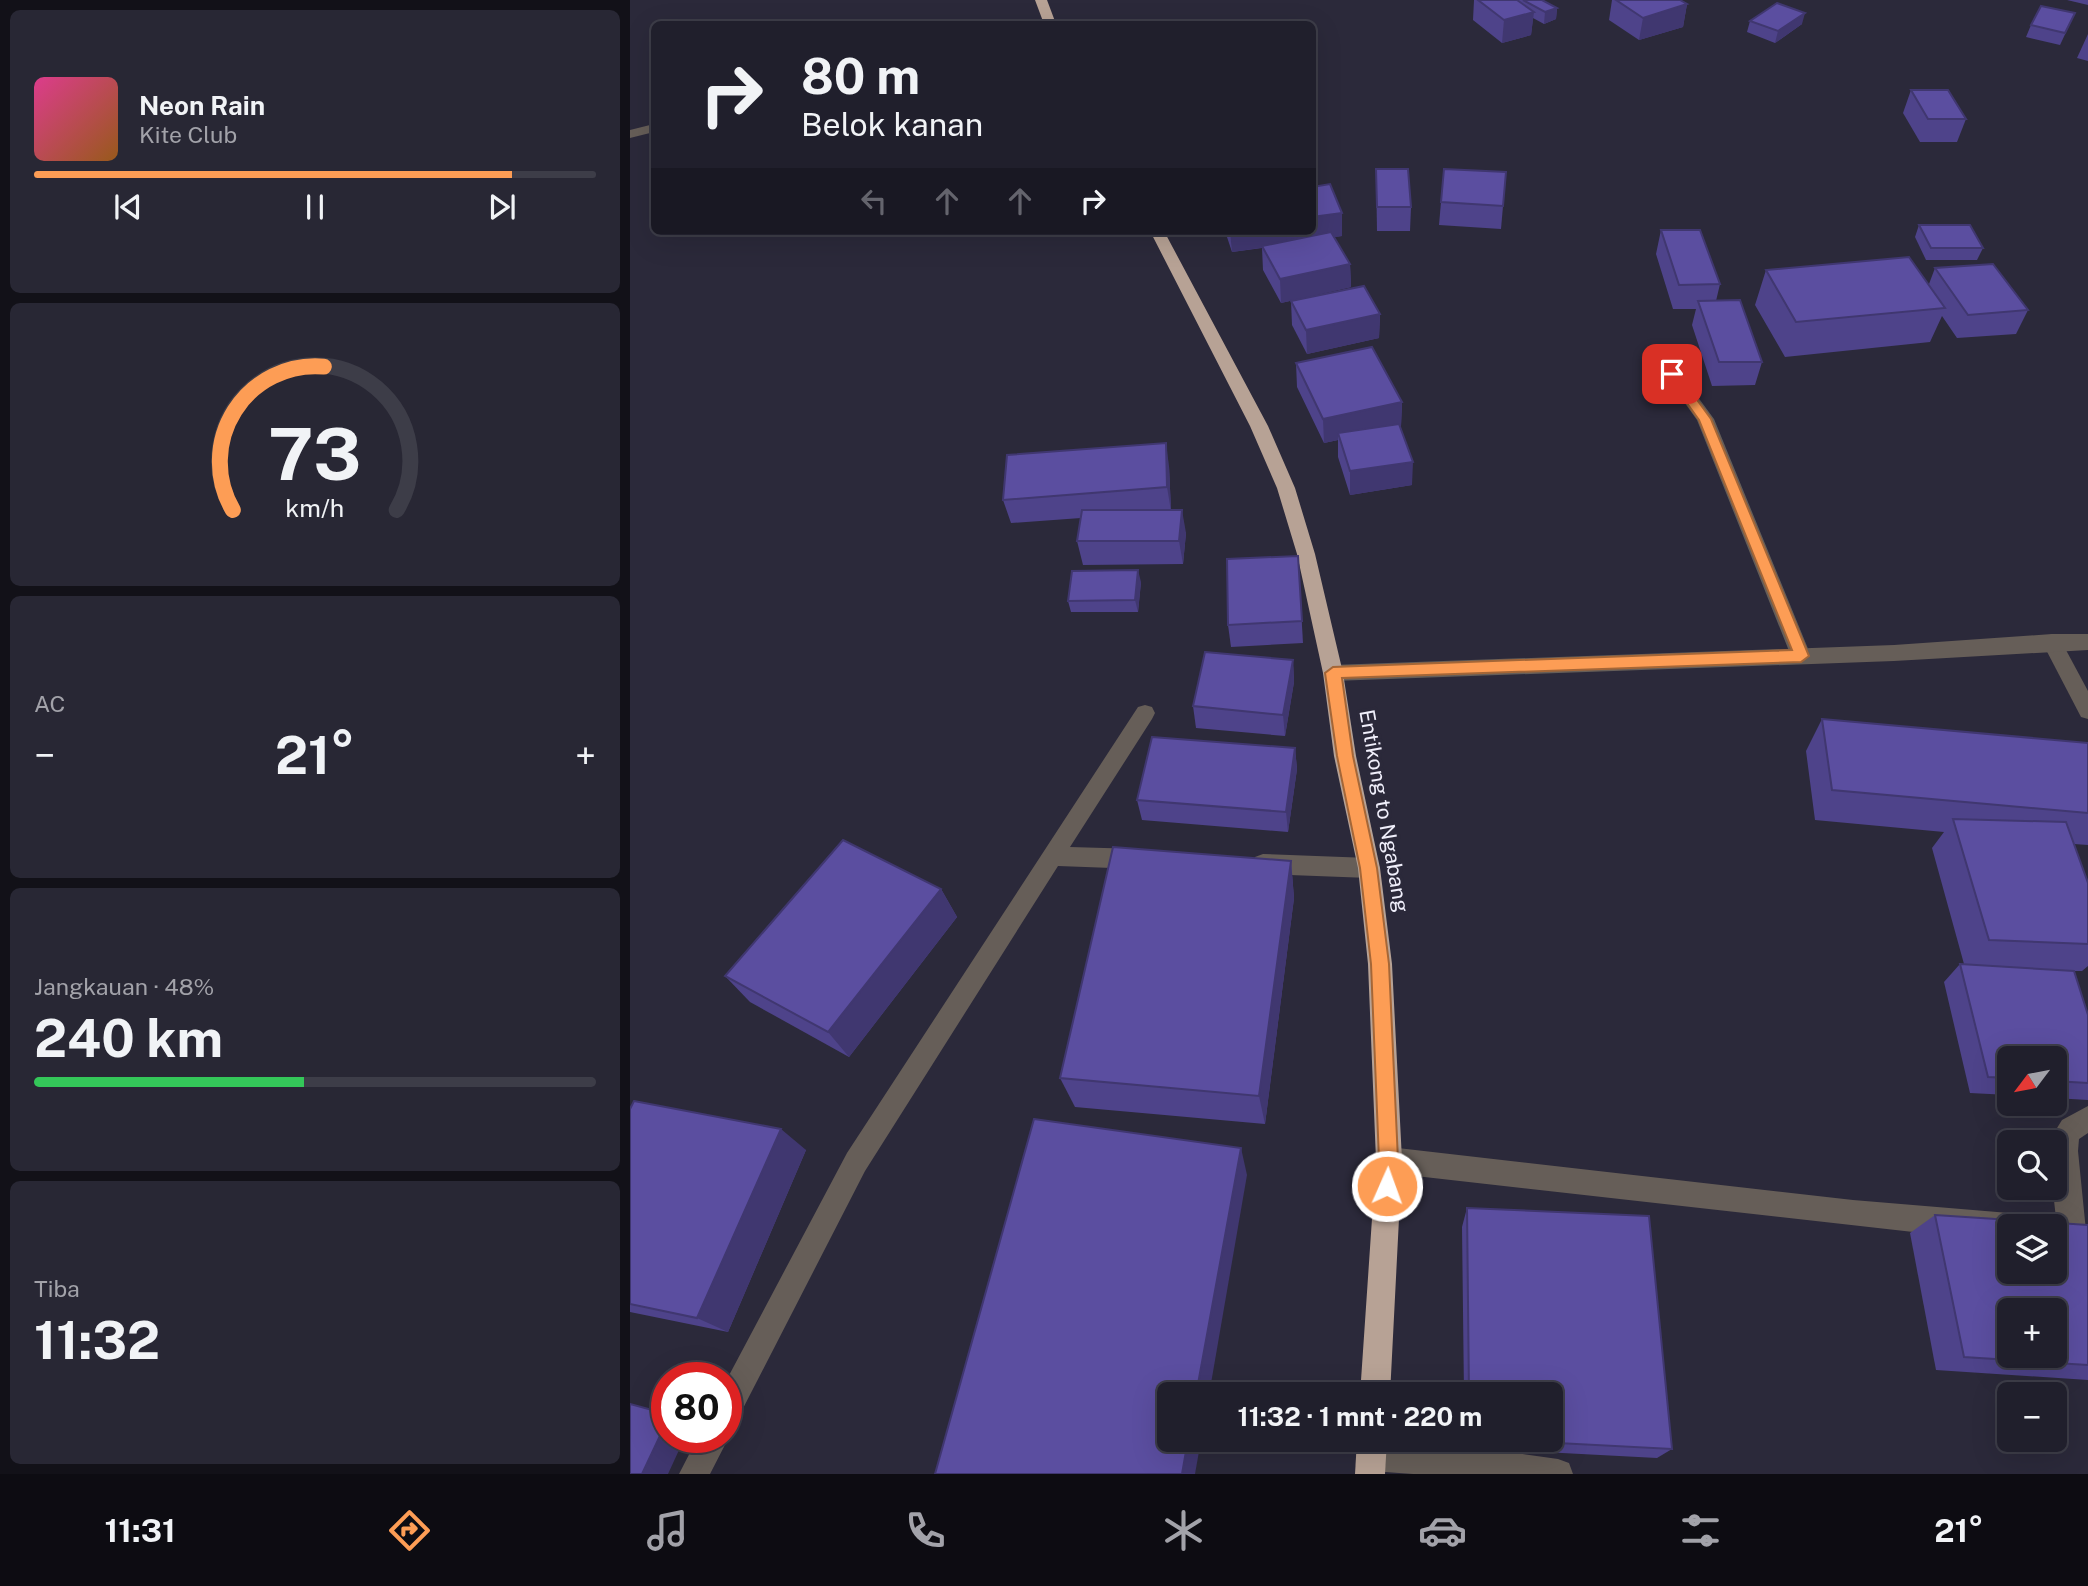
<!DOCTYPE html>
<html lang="id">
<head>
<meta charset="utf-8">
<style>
	:root { --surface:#201f2c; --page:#282734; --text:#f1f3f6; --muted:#a2a2a9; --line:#3d3d48; --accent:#fd9d55 }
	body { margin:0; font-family:"Public Sans",sans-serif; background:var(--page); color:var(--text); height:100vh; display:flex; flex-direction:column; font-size:26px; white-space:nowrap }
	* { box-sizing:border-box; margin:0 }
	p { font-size:23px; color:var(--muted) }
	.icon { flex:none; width:38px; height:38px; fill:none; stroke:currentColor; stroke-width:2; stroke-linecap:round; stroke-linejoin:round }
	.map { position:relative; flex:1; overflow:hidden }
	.details { display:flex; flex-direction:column; gap:10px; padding:10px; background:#121118; width:630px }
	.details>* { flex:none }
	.banner { position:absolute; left:21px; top:21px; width:665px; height:214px; border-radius:10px; box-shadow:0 7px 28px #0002,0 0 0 2px var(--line); background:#201f2c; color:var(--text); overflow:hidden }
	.needle { width:46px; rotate:238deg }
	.tools { position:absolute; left:1367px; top:1046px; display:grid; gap:14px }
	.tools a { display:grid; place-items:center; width:70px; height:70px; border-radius:10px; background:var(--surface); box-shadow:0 7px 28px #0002,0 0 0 2px var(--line); font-size:35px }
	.speed { position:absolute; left:21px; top:1362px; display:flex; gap:14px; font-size:35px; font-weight:700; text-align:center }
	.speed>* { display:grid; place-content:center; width:91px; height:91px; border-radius:50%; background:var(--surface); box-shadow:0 7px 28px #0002,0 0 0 2px var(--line); line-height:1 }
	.speed .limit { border:10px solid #d22; background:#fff; color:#111 }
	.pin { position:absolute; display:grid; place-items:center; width:60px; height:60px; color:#fff; margin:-30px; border-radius:14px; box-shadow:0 4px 10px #0006 }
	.me { position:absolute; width:77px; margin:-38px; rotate:2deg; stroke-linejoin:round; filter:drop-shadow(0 0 5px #0008) }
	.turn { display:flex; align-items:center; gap:24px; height:147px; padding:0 35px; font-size:32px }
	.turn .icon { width:91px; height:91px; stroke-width:2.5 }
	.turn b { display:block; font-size:49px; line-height:60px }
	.lanes { display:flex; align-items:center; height:66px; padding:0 35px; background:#0003; justify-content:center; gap:35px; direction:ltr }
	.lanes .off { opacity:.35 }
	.big { font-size:52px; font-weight:700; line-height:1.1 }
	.details .widget { flex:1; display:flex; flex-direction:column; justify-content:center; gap:10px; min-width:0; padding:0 24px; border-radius:10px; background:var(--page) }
	.details .dial { align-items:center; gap:0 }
	.dial svg { height:182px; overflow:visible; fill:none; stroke:var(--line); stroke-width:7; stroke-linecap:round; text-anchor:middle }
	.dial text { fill:var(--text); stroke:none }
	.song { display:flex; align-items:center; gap:21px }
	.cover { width:84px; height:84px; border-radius:10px; background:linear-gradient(135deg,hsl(330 70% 55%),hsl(30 70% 35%)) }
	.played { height:7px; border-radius:4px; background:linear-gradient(90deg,var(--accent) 85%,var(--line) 85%) }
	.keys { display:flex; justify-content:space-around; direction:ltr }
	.heat { display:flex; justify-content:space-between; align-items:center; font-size:38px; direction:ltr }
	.charge { height:10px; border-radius:5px; background:linear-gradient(90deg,#34c759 48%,var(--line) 0) }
	.trip { position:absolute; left:527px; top:1382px; width:406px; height:70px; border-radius:10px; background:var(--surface); box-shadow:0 7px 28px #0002,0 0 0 2px var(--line); font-weight:700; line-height:70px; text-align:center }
	.tabs { display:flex; height:112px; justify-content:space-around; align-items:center; background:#0d0c12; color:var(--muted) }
	.tabs .icon { width:49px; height:49px }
	.tabs .selected { color:var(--accent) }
	.tabs b { font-size:32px; color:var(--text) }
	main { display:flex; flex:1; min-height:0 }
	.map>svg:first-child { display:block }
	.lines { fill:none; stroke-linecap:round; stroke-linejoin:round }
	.lane { fill:#665e58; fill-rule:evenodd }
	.street { fill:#665e58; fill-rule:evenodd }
	.highway { fill:#b7a295; fill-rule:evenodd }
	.wall { fill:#4e438a }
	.shaded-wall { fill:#403770 }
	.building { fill:#5b4ea0; stroke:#403770; stroke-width:2; fill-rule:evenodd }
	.route { fill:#fd9d55; stroke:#a46637; stroke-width:2 }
	.labels { text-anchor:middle; stroke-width:7; stroke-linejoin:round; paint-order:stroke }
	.street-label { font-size:21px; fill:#f0effb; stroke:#2b293a }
</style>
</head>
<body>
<main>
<section class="details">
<div class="widget">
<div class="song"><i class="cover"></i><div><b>Neon Rain</b><p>Kite Club</p></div></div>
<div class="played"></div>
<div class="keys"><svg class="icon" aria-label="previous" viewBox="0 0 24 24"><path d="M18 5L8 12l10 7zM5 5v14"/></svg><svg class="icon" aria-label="pause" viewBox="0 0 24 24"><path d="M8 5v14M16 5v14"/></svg><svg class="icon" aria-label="next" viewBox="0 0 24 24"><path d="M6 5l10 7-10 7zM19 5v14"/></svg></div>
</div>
<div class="widget dial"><svg viewBox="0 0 100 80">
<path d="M14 69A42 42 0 1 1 86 69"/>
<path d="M14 69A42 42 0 0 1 54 6" stroke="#fd9d55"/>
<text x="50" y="56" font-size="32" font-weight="700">73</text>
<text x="50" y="72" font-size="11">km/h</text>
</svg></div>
<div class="widget"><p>AC</p>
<div class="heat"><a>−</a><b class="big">21°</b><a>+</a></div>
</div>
<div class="widget"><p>Jangkauan · 48%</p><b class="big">240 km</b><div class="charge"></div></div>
<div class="widget"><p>Tiba</p><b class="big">11:32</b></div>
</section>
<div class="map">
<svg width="1458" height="1474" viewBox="0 0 1458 1474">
	<rect width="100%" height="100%" fill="#2b293a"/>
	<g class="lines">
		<g class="lane">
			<polygon points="24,124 24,132 0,138 0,130"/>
			<polygon points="1042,369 1048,370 1084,419 1181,656 1178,661 1171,664 1164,661 1161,656 1067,420 1034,374"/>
			<polygon points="1422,634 1429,637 1458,691 1458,719 1451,717 1412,642 1415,637"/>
			<path d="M1458,1106V1133L1449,1139L1448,1151L1456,1231L1452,1241L1442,1245L1432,1241C1422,1216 1422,1164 1423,1140C1423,1133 1429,1125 1432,1120Z"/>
		</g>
		<g class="street">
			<polygon points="1422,634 1458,634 1458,650 1264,661 703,681 696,679 693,673 696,667 703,665 1264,645"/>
			<polygon points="515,705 522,707 525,713 522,719 440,847 509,849 517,852 520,859 517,866 509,869 428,866 235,1171 106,1422 96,1427 96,1381 217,1153 508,707"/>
			<polygon points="633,854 739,858 747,861 750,868 747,875 739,878 633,874 625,871 622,864 625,857"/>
			<polygon points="759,1147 1223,1200 1379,1213 1389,1217 1392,1227 1379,1227 1379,1241 1301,1234 759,1173 750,1169 746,1160 750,1151"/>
			<polygon points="96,1431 99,1437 80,1474 49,1474 68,1437 96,1437"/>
			<polygon points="741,1441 864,1450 928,1459 939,1463 943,1474 783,1474 741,1471 730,1467 726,1456 730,1445"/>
		</g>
		<g class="highway">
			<polygon points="405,0 417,0 426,24 414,24"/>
			<polygon points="520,231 534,231 638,426 665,488 685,554 713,673 726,756 750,868 762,964 772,1160 760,1395 730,1395 746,1160 738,964 728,868 704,756 693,673 667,554 647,488 620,426"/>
			<polygon points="727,1440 757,1440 755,1474 725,1474"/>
		</g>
	</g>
	<g class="wall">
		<polygon points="844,0 912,0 927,8 926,19 914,24 903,18 901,35 872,43 843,20"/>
		<polygon points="982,0 1050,0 1057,4 1053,27 1009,40 979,20"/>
		<polygon points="1437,0 1458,0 1458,5"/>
		<polygon points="1445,13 1430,45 1396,37 1401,25"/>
		<polygon points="1120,21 1172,24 1145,43 1117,32"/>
		<polygon points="1458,34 1458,61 1447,58"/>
		<polygon points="1281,90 1336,119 1327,142 1290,142 1273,113"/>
		<polygon points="746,169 781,207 780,231 747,231"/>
		<polygon points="876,172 871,229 809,225 811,202"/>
		<polygon points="712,213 712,236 704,237 720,264 721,287 651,303 633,270 632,248 602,252 595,231 682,231"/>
		<polygon points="1289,225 1353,248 1347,260 1296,260 1285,237"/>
		<polygon points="1031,230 1090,284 1086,301 1132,362 1125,385 1082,386 1062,325 1066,309 1043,309 1026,254"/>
		<polygon points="1305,268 1398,310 1386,334 1327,338 1312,316 1300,342 1155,357 1125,305 1136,270 1299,284"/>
		<polygon points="661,301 750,314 749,338 677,354 662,325"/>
		<polygon points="666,363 772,402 771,426 770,426 782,485 720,495 708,457 708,440 694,443 667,387"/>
		<polygon points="539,466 541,510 556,533 553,564 453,565 447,541 451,518 381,523 373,500"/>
		<polygon points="668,556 673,643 601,647 598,625"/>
		<polygon points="511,582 508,612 441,612 438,601"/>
		<polygon points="663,660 664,682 655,736 566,728 563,706"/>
		<polygon points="1192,719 1458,743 1458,845 1444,844 1458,883 1458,966 1452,971 1444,971 1458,1015 1458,1100 1424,1098 1424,1059 1379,1059 1379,1095 1340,1093 1314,982 1330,964 1334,964 1302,848 1314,832 1185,820 1176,751"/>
		<polygon points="665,748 667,769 658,832 512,820 507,800"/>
		<polygon points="661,861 664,898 635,1124 445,1107 430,1078"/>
		<polygon points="311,889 327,917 219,1057 120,1002 95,976"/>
		<polygon points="0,1109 176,1150 98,1332 0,1312"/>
		<polygon points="837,1208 1042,1449 1027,1458 834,1448 834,1440 920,1440 920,1395 834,1395 832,1227"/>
		<polygon points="1305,1215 1458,1225 1458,1380 1306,1370 1280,1233"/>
	</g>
	<g class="shaded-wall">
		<polygon points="1057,4 1053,27 1009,40 1013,18"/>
		<polygon points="927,8 926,19 914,24 915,12"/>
		<polygon points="904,12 901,35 872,43 874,20"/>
		<polygon points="1175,13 1172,24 1145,43 1148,31"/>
		<polygon points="712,213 712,236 602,252 600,231 682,231 682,217"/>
		<polygon points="720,264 721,287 651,303 650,279"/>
		<polygon points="750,314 749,338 677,354 676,330"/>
		<polygon points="772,402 771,426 710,439 708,433 708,440 694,443 693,419"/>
		<polygon points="536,443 539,466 541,511 537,487"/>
		<polygon points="783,462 782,485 720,495 720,471"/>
		<polygon points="552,510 556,533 553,564 549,541"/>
		<polygon points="508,570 511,582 508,612 505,600"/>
		<polygon points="663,660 664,682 655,736 653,715"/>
		<polygon points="665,748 667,769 658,832 656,812"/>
		<polygon points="661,861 664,898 635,1124 629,1096"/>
		<polygon points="311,889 327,917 219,1057 198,1032"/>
		<polygon points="151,1129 176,1150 98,1332 67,1318"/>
		<polygon points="611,1148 617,1175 579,1395 566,1395"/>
		<polygon points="37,1421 37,1437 55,1437 38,1474 12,1474"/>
		<polygon points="558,1440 571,1440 565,1474 552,1474"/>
	</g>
	<g class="building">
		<polygon points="848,0 887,0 904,12 874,20"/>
		<polygon points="893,0 912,0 927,8 915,12"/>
		<polygon points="986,0 1050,0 1057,4 1013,18"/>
		<polygon points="1147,3 1175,13 1148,31 1120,21"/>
		<polygon points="1411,6 1445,13 1435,33 1401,25"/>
		<polygon points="1281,90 1318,90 1336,119 1298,119"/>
		<polygon points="746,169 778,169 781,207 747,207"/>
		<polygon points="814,169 876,172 873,206 811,202"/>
		<polygon points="700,184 712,213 682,217 682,187"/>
		<polygon points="1289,225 1340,225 1353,248 1301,248"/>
		<polygon points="1031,230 1070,230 1090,284 1049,285"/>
		<polygon points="701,232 720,264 650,279 632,246"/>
		<polygon points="1279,257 1315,308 1166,322 1136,270"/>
		<polygon points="1363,264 1398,310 1338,315 1305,268"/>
		<polygon points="734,286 750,314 676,330 661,301"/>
		<polygon points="1110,300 1132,362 1089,362 1068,301"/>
		<polygon points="742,347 772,402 693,419 666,363"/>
		<polygon points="769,424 783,462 720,471 708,433"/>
		<polygon points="536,443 537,487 373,500 377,455"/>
		<polygon points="452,510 552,510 549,541 447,541"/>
		<polygon points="668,556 672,621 598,625 597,559"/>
		<polygon points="508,570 505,600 438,601 442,571"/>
		<polygon points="575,652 663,660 653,715 563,706"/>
		<polygon points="1192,719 1458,743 1458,813 1202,790"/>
		<polygon points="522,737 665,748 656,812 507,800"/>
		<polygon points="1323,819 1436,822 1458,883 1458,944 1359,940"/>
		<polygon points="213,840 311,889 198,1032 95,976"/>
		<polygon points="483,847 661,861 629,1096 430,1078"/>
		<polygon points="1330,964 1444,971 1458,1015 1458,1083 1424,1081 1424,1059 1379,1059 1379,1078 1358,1077"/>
		<polygon points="4,1101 151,1129 67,1318 0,1304 0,1109"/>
		<polygon points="404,1119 611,1148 566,1395 539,1395 539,1440 558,1440 552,1474 305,1474"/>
		<polygon points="837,1208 1019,1216 1042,1449 868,1440 920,1440 920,1395 839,1395"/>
		<path d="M1305,1215L1458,1225V1365L1334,1357ZM1379,1227H1424V1272H1379ZM1379,1311H1424V1356H1379Z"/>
		<polygon points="0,1404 37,1414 37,1421 12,1474 0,1474"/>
	</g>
	<polygon class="route" points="1042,370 1046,371 1081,419 1179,656 1171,662 712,678 723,756 747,868 759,964 768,1160 764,1194 757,1197 750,1194 747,1186 749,1160 741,964 730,868 707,756 695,673 703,667 1162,650 1069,420 1036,374"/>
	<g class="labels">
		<g class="street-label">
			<text transform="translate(754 811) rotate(80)" y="7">Entikong to Ngabang</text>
		</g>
	</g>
</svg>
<div class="tools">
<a><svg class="needle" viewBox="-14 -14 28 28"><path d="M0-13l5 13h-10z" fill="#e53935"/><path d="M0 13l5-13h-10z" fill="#a2a2a9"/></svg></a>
<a><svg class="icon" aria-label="search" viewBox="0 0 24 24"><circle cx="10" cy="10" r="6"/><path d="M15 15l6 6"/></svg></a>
<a><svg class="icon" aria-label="layers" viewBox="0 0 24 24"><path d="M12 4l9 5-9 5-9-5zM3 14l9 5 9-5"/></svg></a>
<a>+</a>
<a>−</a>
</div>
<div class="speed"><div class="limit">80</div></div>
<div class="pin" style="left:1042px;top:374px;background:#d93025"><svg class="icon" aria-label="arrive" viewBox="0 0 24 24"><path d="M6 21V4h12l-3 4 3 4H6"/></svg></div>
<svg class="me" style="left:757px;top:1186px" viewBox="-20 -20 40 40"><circle r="17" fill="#fd9d55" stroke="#fff" stroke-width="3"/><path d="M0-11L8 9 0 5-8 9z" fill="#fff"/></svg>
<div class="trip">11:32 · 1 mnt · 220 m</div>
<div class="banner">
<div class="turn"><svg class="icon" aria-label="right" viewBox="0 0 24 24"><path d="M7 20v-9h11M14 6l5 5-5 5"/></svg><div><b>80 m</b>Belok kanan</div></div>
<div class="lanes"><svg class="icon off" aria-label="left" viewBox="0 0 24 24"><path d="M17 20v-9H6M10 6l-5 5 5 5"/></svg><svg class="icon off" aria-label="ahead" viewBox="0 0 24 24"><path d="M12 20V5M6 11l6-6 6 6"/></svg><svg class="icon off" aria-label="ahead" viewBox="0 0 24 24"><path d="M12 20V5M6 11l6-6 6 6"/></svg><svg class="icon" aria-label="right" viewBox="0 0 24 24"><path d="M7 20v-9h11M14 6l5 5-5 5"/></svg></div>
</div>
</div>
</main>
<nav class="tabs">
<b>11:31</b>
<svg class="icon selected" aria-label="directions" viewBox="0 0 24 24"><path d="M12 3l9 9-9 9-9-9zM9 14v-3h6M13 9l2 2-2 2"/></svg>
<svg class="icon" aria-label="music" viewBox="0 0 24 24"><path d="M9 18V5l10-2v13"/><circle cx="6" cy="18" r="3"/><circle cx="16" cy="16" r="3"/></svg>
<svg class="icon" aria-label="phone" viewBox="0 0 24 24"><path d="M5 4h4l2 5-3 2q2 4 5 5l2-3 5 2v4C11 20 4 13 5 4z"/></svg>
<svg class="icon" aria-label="climate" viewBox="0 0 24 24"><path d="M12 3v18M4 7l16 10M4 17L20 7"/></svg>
<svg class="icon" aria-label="car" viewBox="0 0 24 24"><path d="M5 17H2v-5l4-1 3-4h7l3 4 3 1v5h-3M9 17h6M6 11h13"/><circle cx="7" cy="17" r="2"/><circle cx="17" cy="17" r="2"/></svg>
<svg class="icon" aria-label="filters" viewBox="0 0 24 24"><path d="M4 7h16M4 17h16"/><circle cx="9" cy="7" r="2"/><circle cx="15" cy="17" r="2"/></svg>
<b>21°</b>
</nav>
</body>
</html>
